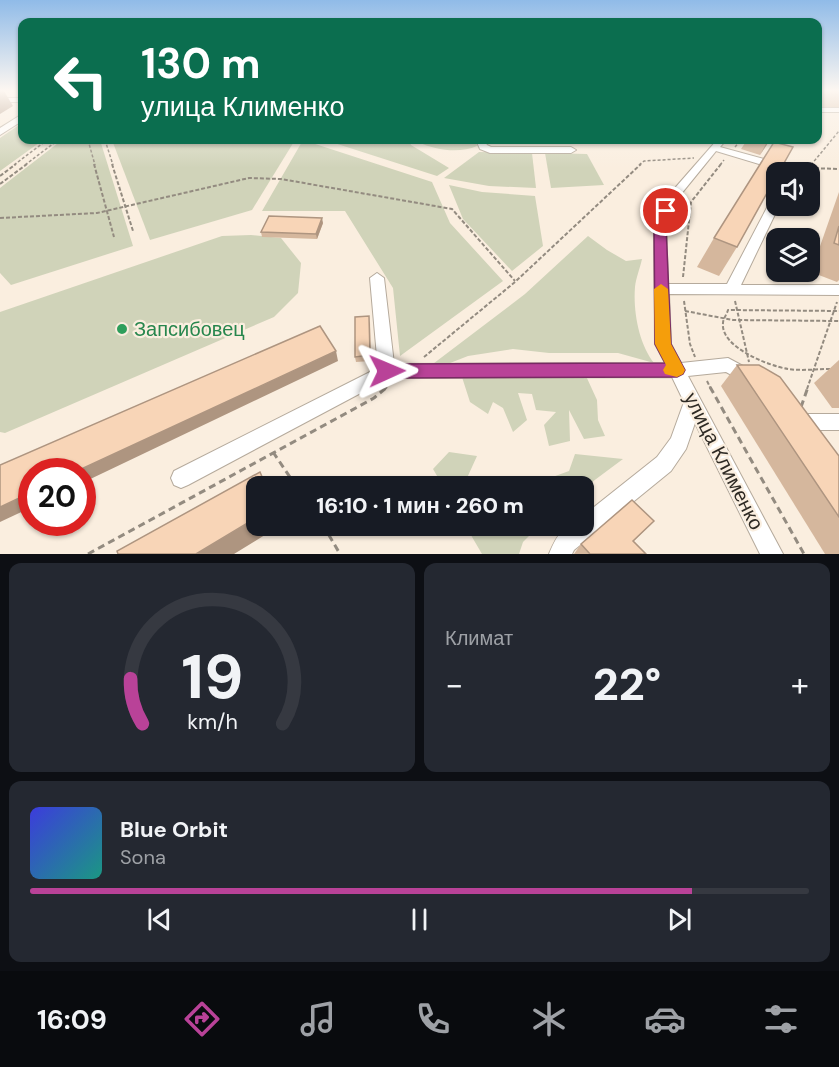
<!DOCTYPE html>
<html lang="ru">
<head>
<meta charset="utf-8">
<style>
	:root { --surface:#171b24; --page:#242831; --text:#f1f3f6; --muted:#9ea1a6; --line:#363941; --accent:#b94298 }
	body { margin:0; font-family:"DM Sans",sans-serif; background:var(--page); color:var(--text); height:100vh; display:flex; flex-direction:column; font-size:22px; white-space:nowrap }
	* { box-sizing:border-box; margin:0 }
	p { font-size:20px; color:var(--muted) }
	.icon { flex:none; width:33px; height:33px; fill:none; stroke:currentColor; stroke-width:2; stroke-linecap:round; stroke-linejoin:round }
	.map { position:relative; height:554px; overflow:hidden }
	.panel { display:flex; flex-direction:column; gap:9px; padding:9px; background:#0d0f14; flex:1 }
	.panel>* { flex:none }
	.guide { position:absolute; left:18px; top:18px; width:804px; height:126px; border-radius:12px; box-shadow:0 2px 4px #0004; background:#0b6e4f; color:#fff; overflow:hidden }
	.tools { position:absolute; left:766px; top:162px; display:grid; gap:12px }
	.tools a { display:grid; place-items:center; width:54px; height:54px; border-radius:12px; background:var(--surface); box-shadow:0 2px 4px #0004; font-size:30px }
	.speed { position:absolute; left:18px; top:458px; display:flex; gap:12px; font-size:30px; font-weight:700; text-align:center }
	.speed>* { display:grid; place-content:center; width:78px; height:78px; border-radius:50%; background:var(--surface); box-shadow:0 2px 4px #0004; line-height:1 }
	.speed .limit { border:9px solid #d22; background:#fff; color:#111 }
	.pin { position:absolute; display:grid; place-items:center; width:51px; height:51px; color:#fff; margin:-26px; border:3px solid #fff; border-radius:50%; box-shadow:0 2px 6px #0007 }
	.me { position:absolute; width:66px; margin:-33px; rotate:89deg; stroke-linejoin:round; filter:drop-shadow(0 0 4px #0008) }
	.turn { display:flex; align-items:center; gap:21px; height:126px; padding:0 24px; font-size:27px }
	.turn .icon { width:78px; height:78px; stroke-width:2.5 }
	.turn b { display:block; font-size:42px; line-height:51px }
	.big { font-size:45px; font-weight:800; line-height:1.1 }
	.panel .widget { flex:1; display:flex; flex-direction:column; justify-content:center; gap:9px; min-width:0; padding:0 21px; border-radius:12px; background:var(--page) }
	.panel .dial { align-items:center; gap:0 }
	.dial svg { height:156px; overflow:visible; fill:none; stroke:var(--line); stroke-width:7; stroke-linecap:round; text-anchor:middle }
	.dial text { fill:var(--text); stroke:none }
	.song { display:flex; align-items:center; gap:18px }
	.cover { width:72px; height:72px; border-radius:9px; background:linear-gradient(135deg,hsl(240 70% 55%),hsl(170 70% 35%)) }
	.played { height:6px; border-radius:3px; background:linear-gradient(90deg,var(--accent) 85%,var(--line) 85%) }
	.keys { display:flex; justify-content:space-around; direction:ltr }
	.heat { display:flex; justify-content:space-between; align-items:center; font-size:33px; direction:ltr }
	.panel .tiles { flex:1; display:grid; gap:9px; grid-template-columns:1fr 1fr }
	.widget:last-child { grid-column:span 2 }
	.trip { position:absolute; left:246px; top:476px; width:348px; height:60px; border-radius:12px; background:var(--surface); box-shadow:0 2px 4px #0004; font-weight:800; line-height:60px; text-align:center }
	.dock { display:flex; height:96px; justify-content:space-around; align-items:center; background:#090b0e; color:var(--muted) }
	.dock .icon { width:42px; height:42px }
	.dock .selected { color:var(--accent) }
	.dock b { font-size:27px; color:var(--text) }
	.map>svg:first-child { display:block }
	.green { fill:#d0d3b9 }
	.lines { fill:none; stroke-linecap:round; stroke-linejoin:round }
	.minor-casing { stroke:#b5aa9c; stroke-width:2 }
	.path-far2 { stroke:#938b80; stroke-width:1.5; stroke-dasharray:3 2; stroke-linecap:butt }
	.path-far1 { stroke:#938b80; stroke-width:2; stroke-dasharray:4 2; stroke-linecap:butt }
	.path { stroke:#938b80; stroke-width:3; stroke-dasharray:7 4.5; stroke-linecap:butt }
	.minor { fill:#fff; fill-rule:evenodd }
	.wall { fill:#d5b79d }
	.shaded-wall { fill:#ae9580 }
	.building { fill:#f8d5b7; stroke:#ae9580; stroke-width:1.5 }
	.route { fill:#b94298; stroke:#782b63; stroke-width:1.5 }
	.slow { fill:#f59e0b }
	.leisure-dot { fill:#2e9e5b; stroke:#faeedf; stroke-width:2 }
	.labels { text-anchor:middle; stroke-width:4.5; stroke-linejoin:round; paint-order:stroke }
	.leisure-label { font-size:20px; fill:#27864d; stroke:#faeedf; text-anchor:start }
	.street-label { font-size:20px; fill:#2e2a24; stroke:#faeedf }
</style>
</head>
<body>
<div class="map">
<svg width="839" height="554" viewBox="0 0 839 554">
	<rect width="100%" height="100%" fill="#faeedf"/>
	<g class="green">
		<polygon points="22,123 22,140 43,140 0,171 0,138"/>
		<polygon points="62,140 100,140 133,246 11,285 0,273 0,188"/>
		<polygon points="112,140 295,140 252,210 150,240"/>
		<polygon points="303,140 432,182 450,223 503,281 400,356 393,288 345,211 262,211"/>
		<polygon points="325,140 409,140 411,145 449,168 437,176"/>
		<path d="M417,140H476L477,146C459,154 435,150 418,142Z"/>
		<polygon points="479,152 532,153 536,188 489,186 444,178"/>
		<polygon points="545,153 587,154 604,185 551,188"/>
		<polygon points="449,185 482,192 535,196 543,246 512,271 463,219"/>
		<polygon points="251,235 281,238 301,263 298,293 274,317 5,433 0,432 0,312 222,236"/>
		<path d="M588,236L607,250L626,261L642,259C640,268 636,278 635,287C633,312 639,344 654,363L618,353H549L513,349L468,356L417,376L525,294Z"/>
		<polygon points="461,374 586,376 597,400 598,420 605,436 584,439 569,410 570,441 549,446 544,425 556,412 536,410 532,394 518,393 527,420 513,432 503,408 493,402 488,414 470,402"/>
		<polygon points="449,452 477,456 467,478 477,486 443,486 433,469"/>
		<polygon points="575,454 623,459 584,488 528,486 569,471"/>
		<polygon points="465,525 540,525 523,542 519,554 482,554"/>
	</g>
	<g class="lines">
		<defs>
			<g id="minor">
				<rect x="0" y="98" width="22" height="4"/>
				<rect x="818" y="108" width="21" height="4"/>
				<polygon points="19,116 22,116 22,121 0,135 0,128"/>
				<polygon points="476,140 484,140 487,145 491,147 571,147 576,150 571,153 490,153 480,149"/>
				<path d="M717,140H726L720,147L764,159L778,140H787L769,165L766,166L716,151L677,199L666,225L668,284H727L772,198L777,195V206H779L741,285H839V295L669,294L671,344L681,363L728,358L756,373L758,378L756,383L750,385L726,372L688,376L783,554H760L695,423L686,449L671,471L574,550L572,554H549C557,535 562,525 584,525V515L657,457L671,438L684,402L672,377L389,378L188,485L181,488L174,485L171,478L174,471L378,368L370,278L377,273L384,278L394,364L665,363L655,344L654,225L668,196Z"/>
				<polygon points="796,414 839,414 839,430 796,430 790,428 787,422 790,416"/>
			</g>
		</defs>
		<use href="#minor" class="minor-casing"/>
		<g class="path-far2">
			<polyline points="88,140 95,165"/>
			<polyline points="105,140 113,165"/>
			<polyline points="735,147 741,140"/>
			<polyline points="14,165 47,140"/>
			<polyline points="25,165 58,140"/>
			<polyline points="639,165 644,161 694,158"/>
			<polyline points="720,165 724,160"/>
			<polyline points="811,165 839,131"/>
		</g>
		<g class="path-far1">
			<polyline points="94,164 114,237"/>
			<polyline points="112,164 133,231"/>
			<polyline points="779,167 839,169"/>
			<polyline points="801,172 812,164"/>
			<polyline points="0,176 16,164"/>
			<polyline points="0,184 27,164"/>
			<polyline points="0,218 97,213 249,178 281,179 452,209 515,281"/>
			<polyline points="683,277 691,202 721,164"/>
			<polyline points="684,301 690,344 695,357"/>
			<polyline points="735,301 749,362"/>
			<polyline points="685,311 733,320 839,321"/>
			<polyline points="424,357 515,282 641,164"/>
			<path d="M830,369C816,369 802,371 788,369C769,366 720,347 723,323C723,319 727,314 728,310L839,311"/>
			<polyline points="707,381 711,389"/>
			<polyline points="385,389 387,387"/>
			<polyline points="807,389 837,302"/>
		</g>
		<g class="path">
			<polyline points="710,387 804,554"/>
			<polyline points="801,407 808,387"/>
			<polyline points="273,452 296,486"/>
			<polyline points="323,525 340,554"/>
			<polyline points="88,554 374,398 387,387"/>
		</g>
		<use href="#minor" class="minor"/>
	</g>
	<g class="wall">
		<rect x="818" y="91" width="21" height="16"/>
		<polygon points="487,140 562,140 562,143 488,142"/>
		<polygon points="747,140 770,140 760,155 741,149"/>
		<polygon points="839,192 839,280 837,282 811,272"/>
		<polygon points="323,223 317,239 262,237 261,232"/>
		<polygon points="714,238 737,247 719,276 697,267"/>
		<polygon points="370,321 371,361 356,362 355,357"/>
		<polygon points="839,360 839,408 832,408 814,383"/>
		<polygon points="737,365 839,456 839,554 825,554 721,386"/>
		<polygon points="654,521 634,541 646,554 574,554 581,544"/>
	</g>
	<g class="shaded-wall">
		<polygon points="0,91 4,91 13,106 0,114"/>
		<polygon points="768,140 770,140 760,155"/>
		<polygon points="322,218 323,223 317,239 316,234"/>
		<polygon points="336,351 338,361 82,483 82,471 77,471"/>
		<polygon points="32,492 32,507 0,522 0,507"/>
		<polygon points="256,518 256,525 281,525 234,554 196,554"/>
	</g>
	<g class="building">
		<polygon points="774,142 793,147 779,172 777,172 777,175 737,247 714,238"/>
		<polygon points="269,216 322,218 316,234 261,232"/>
		<polygon points="839,226 839,245 834,243"/>
		<polygon points="369,316 370,355 355,357 355,317"/>
		<polygon points="320,326 336,351 77,471 32,471 32,492 0,507 0,465"/>
		<polygon points="737,365 759,365 780,377 839,456 839,517"/>
		<polygon points="260,472 266,486 256,486 256,518 196,554 118,554 117,551"/>
		<polygon points="632,500 654,521 633,541 646,554 590,554 581,544"/>
	</g>
	<linearGradient id="sky" x2="0" y2="1"><stop stop-color="#90bbe8"/><stop offset="0.54" stop-color="#fdf7f1"/><stop offset="1" stop-color="#fdf7f1" stop-opacity="0"/></linearGradient>
	<rect width="839" height="168" fill="url(#sky)"/>
	<polygon class="route" points="666,208 672,211 666,225 671,344 685,370 683,374 677,377 387,378 381,376 379,371 381,366 387,364 665,363 655,344 654,225 660,211"/>
	<polygon class="slow" points="661,284 668,289 671,344 685,370 683,374 677,377 665,374 663,370 666,365 655,344 654,289"/>
	<circle class="leisure-dot" cx="122" cy="329" r="6"/>
	<g class="labels">
		<g class="leisure-label">
			<text x="134" y="336">Запсибовец</text>
		</g>
		<g class="street-label">
			<text transform="translate(724 461) rotate(63)" y="7">улица Клименко</text>
		</g>
	</g>
</svg>
<div class="tools">
<a><svg class="icon" aria-label="sound" viewBox="0 0 24 24"><path d="M4 9h4l5-4v14l-5-4H4zM17 9q2 3 0 6"/></svg></a>
<a><svg class="icon" aria-label="layers" viewBox="0 0 24 24"><path d="M12 4l9 5-9 5-9-5zM3 14l9 5 9-5"/></svg></a>
</div>
<div class="speed"><div class="limit">20</div></div>
<div class="pin" style="left:666px;top:211px;background:#d93025"><svg class="icon" aria-label="arrive" viewBox="0 0 24 24"><path d="M6 21V4h12l-3 4 3 4H6"/></svg></div>
<svg class="me" style="left:387px;top:371px" viewBox="-20 -20 40 40"><path d="M0-17L14 15 0 8-14 15z" fill="#b94298" stroke="#fff" stroke-width="4"/></svg>
<div class="trip">16:10 · 1 мин · 260 m</div>
<div class="guide">
<div class="turn"><svg class="icon" aria-label="left" viewBox="0 0 24 24"><path d="M17 20v-9H6M10 6l-5 5 5 5"/></svg><div><b>130 m</b>улица Клименко</div></div>
</div>
</div>
<section class="panel">
<div class="tiles">
<div class="widget dial"><svg viewBox="0 0 100 80">
<path d="M14 69A42 42 0 1 1 86 69"/>
<path d="M14 69A42 42 0 0 1 8 46" stroke="#b94298"/>
<text x="50" y="56" font-size="32" font-weight="700">19</text>
<text x="50" y="72" font-size="11">km/h</text>
</svg></div>
<div class="widget"><p>Климат</p>
<div class="heat"><a>−</a><b class="big">22°</b><a>+</a></div>
</div>
<div class="widget">
<div class="song"><i class="cover"></i><div><b>Blue Orbit</b><p>Sona</p></div></div>
<div class="played"></div>
<div class="keys"><svg class="icon" aria-label="previous" viewBox="0 0 24 24"><path d="M18 5L8 12l10 7zM5 5v14"/></svg><svg class="icon" aria-label="pause" viewBox="0 0 24 24"><path d="M8 5v14M16 5v14"/></svg><svg class="icon" aria-label="next" viewBox="0 0 24 24"><path d="M6 5l10 7-10 7zM19 5v14"/></svg></div>
</div>
</div>
</section>
<nav class="dock">
<b>16:09</b>
<svg class="icon selected" aria-label="directions" viewBox="0 0 24 24"><path d="M12 3l9 9-9 9-9-9zM9 14v-3h6M13 9l2 2-2 2"/></svg>
<svg class="icon" aria-label="music" viewBox="0 0 24 24"><path d="M9 18V5l10-2v13"/><circle cx="6" cy="18" r="3"/><circle cx="16" cy="16" r="3"/></svg>
<svg class="icon" aria-label="phone" viewBox="0 0 24 24"><path d="M5 4h4l2 5-3 2q2 4 5 5l2-3 5 2v4C11 20 4 13 5 4z"/></svg>
<svg class="icon" aria-label="climate" viewBox="0 0 24 24"><path d="M12 3v18M4 7l16 10M4 17L20 7"/></svg>
<svg class="icon" aria-label="car" viewBox="0 0 24 24"><path d="M5 17H2v-5l4-1 3-4h7l3 4 3 1v5h-3M9 17h6M6 11h13"/><circle cx="7" cy="17" r="2"/><circle cx="17" cy="17" r="2"/></svg>
<svg class="icon" aria-label="filters" viewBox="0 0 24 24"><path d="M4 7h16M4 17h16"/><circle cx="9" cy="7" r="2"/><circle cx="15" cy="17" r="2"/></svg>
</nav>
</body>
</html>
